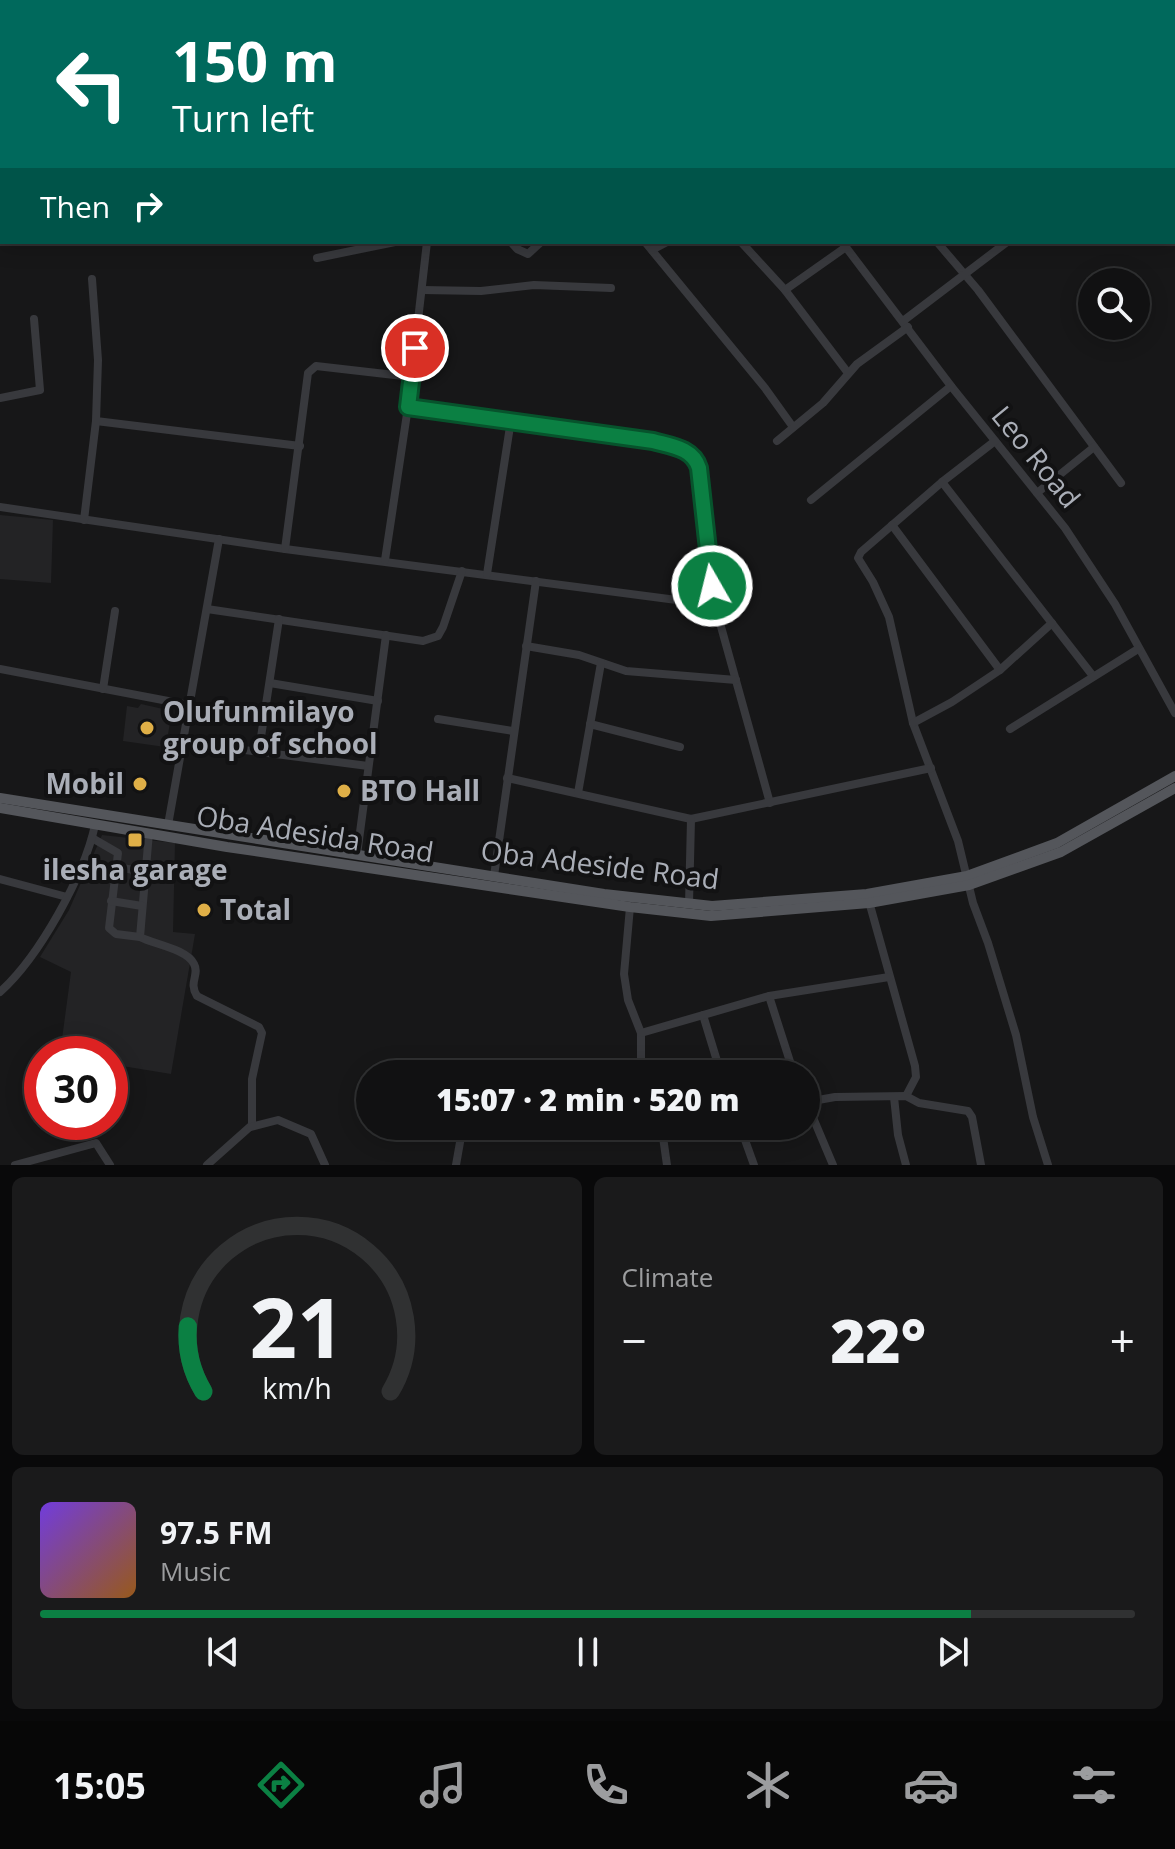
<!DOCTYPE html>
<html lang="en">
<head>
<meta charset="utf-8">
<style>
	:root { --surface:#111112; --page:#1a1a1b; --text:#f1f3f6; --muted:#9c9d9f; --line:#303132; --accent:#0b8043 }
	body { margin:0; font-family:"Open Sans",sans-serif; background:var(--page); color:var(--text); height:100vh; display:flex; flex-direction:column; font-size:30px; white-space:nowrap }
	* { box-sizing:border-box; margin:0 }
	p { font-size:26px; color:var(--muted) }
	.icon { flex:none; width:44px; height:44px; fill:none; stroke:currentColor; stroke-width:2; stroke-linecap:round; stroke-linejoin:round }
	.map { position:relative; height:1165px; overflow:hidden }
	.side { display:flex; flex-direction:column; gap:12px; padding:12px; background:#09090a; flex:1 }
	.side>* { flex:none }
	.top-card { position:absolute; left:0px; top:0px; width:1176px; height:244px; box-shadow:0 4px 20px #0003,0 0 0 2px var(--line); background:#00695c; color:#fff; overflow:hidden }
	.controls { position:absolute; left:1078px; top:268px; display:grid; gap:16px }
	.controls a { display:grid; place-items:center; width:72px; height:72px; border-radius:50%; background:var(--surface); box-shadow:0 4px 20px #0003,0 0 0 2px var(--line); font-size:40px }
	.speed { position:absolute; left:24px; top:1036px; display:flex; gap:16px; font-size:40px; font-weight:700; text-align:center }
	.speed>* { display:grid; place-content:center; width:104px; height:104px; border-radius:50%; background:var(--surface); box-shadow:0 4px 20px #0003,0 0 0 2px var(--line); line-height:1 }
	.speed .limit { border:12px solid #d22; background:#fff; color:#111 }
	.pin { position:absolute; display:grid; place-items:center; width:68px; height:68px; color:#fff; margin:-34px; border:4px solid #fff; border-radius:50%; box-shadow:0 2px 8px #0007 }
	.me { position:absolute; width:88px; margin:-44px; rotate:352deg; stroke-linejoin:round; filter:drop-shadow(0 0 6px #0008) }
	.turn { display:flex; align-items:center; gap:28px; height:168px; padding:0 40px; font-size:36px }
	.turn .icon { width:104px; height:104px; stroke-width:2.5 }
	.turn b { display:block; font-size:56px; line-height:68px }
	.then { display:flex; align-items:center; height:76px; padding:0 40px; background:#0003; gap:16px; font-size:30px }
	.big { font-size:60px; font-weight:800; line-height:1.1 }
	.side .tile { flex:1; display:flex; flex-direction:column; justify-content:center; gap:12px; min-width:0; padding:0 28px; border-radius:12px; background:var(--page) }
	.side .dial { align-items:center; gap:0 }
	.dial svg { height:208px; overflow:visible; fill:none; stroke:var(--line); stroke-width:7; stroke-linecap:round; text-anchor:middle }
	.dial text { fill:var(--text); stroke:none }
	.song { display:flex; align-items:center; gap:24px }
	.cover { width:96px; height:96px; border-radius:12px; background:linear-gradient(135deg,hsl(260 70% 55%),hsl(30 70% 35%)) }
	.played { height:8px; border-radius:4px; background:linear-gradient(90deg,var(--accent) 85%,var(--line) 85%) }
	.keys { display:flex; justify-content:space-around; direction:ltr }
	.heat { display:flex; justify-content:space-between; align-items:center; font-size:44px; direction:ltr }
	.side .tiles { flex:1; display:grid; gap:12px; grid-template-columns:1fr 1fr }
	.tile:last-child { grid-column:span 2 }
	.trip { position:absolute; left:356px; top:1060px; width:464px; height:80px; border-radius:40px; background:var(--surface); box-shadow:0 4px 20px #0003,0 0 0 2px var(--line); font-weight:800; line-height:80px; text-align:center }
	.menu { display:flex; height:128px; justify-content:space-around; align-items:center; background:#070707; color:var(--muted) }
	.menu .icon { width:56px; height:56px }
	.menu .current { color:var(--accent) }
	.menu b { font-size:36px; color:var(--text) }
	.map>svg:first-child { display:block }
	.built { fill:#232325 }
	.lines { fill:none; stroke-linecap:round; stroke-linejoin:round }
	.minor { stroke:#38393d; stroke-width:8 }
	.major { stroke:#54565b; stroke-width:10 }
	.route-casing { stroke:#07532c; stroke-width:20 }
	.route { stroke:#0b8043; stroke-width:14 }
	.poi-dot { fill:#dfaf47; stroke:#121213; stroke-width:3 }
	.labels { text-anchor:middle; stroke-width:8; stroke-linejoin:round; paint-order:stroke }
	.street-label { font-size:28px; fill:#aaaeb7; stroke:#121213 }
	.poi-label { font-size:28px; font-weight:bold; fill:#aaaeb7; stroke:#121213; text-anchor:start }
</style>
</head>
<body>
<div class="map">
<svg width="1175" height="1165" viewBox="0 0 1175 1165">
	<rect width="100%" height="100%" fill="#171718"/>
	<g class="built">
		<polygon points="0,515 53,520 51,583 0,579"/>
		<polygon points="141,704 172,711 168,734 174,736 172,748 123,741 127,706 138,708"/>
		<polygon points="102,835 175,843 173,932 195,934 171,1074 110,1064 110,1054 60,1054 71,972 40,957 69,910"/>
	</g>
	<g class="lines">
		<g class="minor">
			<polyline points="554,0 556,2"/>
			<polyline points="649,0 651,2"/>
			<polyline points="750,0 752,2"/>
			<polyline points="70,2 71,0"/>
			<polyline points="470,2 471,0"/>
			<polyline points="790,2 793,0"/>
			<polyline points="921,2 924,0"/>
			<polyline points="1036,2 1039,0"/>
			<polyline points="511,242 517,249 528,254 541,242"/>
			<polyline points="645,242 765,388 793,427"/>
			<polyline points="741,242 785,290 848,373"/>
			<polyline points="842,242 951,386 1065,528 1115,604 1175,713"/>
			<polyline points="937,242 978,290 1121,483"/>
			<polyline points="652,250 667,242"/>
			<polyline points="317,258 395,242"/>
			<polyline points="422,290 481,291 534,285 611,288"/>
			<polyline points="785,290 846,247"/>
			<polyline points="903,321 1007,242"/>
			<polyline points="0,398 40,390 34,319"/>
			<polyline points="408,407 653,441 683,450 696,458 715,605 770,803"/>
			<polyline points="96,421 300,446"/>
			<polyline points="777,441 823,403 857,364 908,327"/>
			<polyline points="995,441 942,482 861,552 858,558 873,582 889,617 913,723 958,841 973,903 988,943 1016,1035 1033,1117 1048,1165"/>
			<polyline points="942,482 1093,676"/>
			<polyline points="1037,493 1094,447"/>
			<polyline points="811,500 951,386"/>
			<polyline points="0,507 285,549 715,605"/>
			<polyline points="84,520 96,421 98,360 92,279"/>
			<polyline points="892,525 1000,670"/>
			<polyline points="285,549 308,373 316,366 412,377"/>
			<polyline points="385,560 408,407 427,242"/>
			<polyline points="487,574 511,420"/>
			<polyline points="207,609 423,641 438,636 443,627 462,571"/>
			<polyline points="526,646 579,655 626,671 736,680"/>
			<polyline points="0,669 189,705"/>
			<polyline points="270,683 378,701"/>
			<polyline points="103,689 115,611"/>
			<polyline points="438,719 513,731"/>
			<polyline points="913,723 952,702 1000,670 1052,623"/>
			<polyline points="590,724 680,747"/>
			<polyline points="1010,729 1138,649"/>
			<polyline points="183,742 368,766"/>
			<polyline points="259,750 279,619"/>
			<polyline points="507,778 691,819 931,768"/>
			<polyline points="578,793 601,663"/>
			<polyline points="168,825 219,539"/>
			<path d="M149,833L140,937C153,944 187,949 194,964C200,975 188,982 197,996L259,1027L262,1033L252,1079V1125L207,1165"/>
			<polyline points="92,838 118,853 109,928 116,934 140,937"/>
			<polyline points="357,855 386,635"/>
			<polyline points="116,867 146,872"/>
			<polyline points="494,876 536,581"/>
			<polyline points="0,879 67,897"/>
			<polyline points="868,898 915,1066 916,1077 906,1096"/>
			<polyline points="111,901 142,906"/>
			<polyline points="689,904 691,819"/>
			<polyline points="630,907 624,974 628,1000 641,1033 641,1074"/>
			<path d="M0,992C39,957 84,876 95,825"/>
			<polyline points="769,996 794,1074"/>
			<polyline points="703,1015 721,1074"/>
			<polyline points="641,1033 769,996 889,977"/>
			<polyline points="894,1097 898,1135 906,1165"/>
			<polyline points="806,1101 833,1165"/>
			<polyline points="807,1102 835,1097 906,1096 919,1103 968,1111 972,1117 981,1165"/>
			<polyline points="655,1126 663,1137 667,1165"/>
			<polyline points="740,1126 754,1165"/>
			<polyline points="251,1127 278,1120 311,1134 325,1165"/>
			<polyline points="15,1165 96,1143 110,1165"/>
			<path d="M456,1165L462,1131C516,1132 540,1147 595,1126"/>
		</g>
		<g class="major">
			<polyline points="0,798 604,894 712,906 867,894 967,876 1057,843 1175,776"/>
			<polyline points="0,808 227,847 630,907 711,916 869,903 969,885 1061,852 1175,788"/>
		</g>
	</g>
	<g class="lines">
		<defs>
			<path id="route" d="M415,348L408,407L653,441C671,446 693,448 699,468L712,586"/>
		</defs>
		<use href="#route" class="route-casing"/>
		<use href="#route" class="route"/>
	</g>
	<g class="poi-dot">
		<circle cx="147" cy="728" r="8"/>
		<circle cx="140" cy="784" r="8"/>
		<circle cx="344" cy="791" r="8"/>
		<rect x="127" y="832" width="16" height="16" rx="4"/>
		<circle cx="204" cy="910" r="8"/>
	</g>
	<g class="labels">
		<g class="street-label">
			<text transform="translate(1036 457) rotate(51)" y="10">Leo Road</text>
			<text transform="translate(315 834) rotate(9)" y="10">Oba Adesida Road</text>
			<text transform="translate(600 865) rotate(7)" y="10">Oba Adeside Road</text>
		</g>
		<g class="poi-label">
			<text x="163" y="722">Olufunmilayo<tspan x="163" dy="32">group of school</tspan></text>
			<text x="124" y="794" text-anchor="end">Mobil</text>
			<text x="360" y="801">BTO Hall</text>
			<text x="135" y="880" text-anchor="middle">ilesha garage</text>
			<text x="220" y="920">Total</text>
		</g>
	</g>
</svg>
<div class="controls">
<a><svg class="icon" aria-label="search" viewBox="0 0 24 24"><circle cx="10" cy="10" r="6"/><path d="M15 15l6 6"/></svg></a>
</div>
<div class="speed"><div class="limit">30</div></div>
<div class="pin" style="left:415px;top:348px;background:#d93025"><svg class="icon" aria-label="arrive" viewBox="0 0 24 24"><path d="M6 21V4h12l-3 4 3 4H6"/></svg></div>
<svg class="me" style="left:712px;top:586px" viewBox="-20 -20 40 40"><circle r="17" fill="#0b8043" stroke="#fff" stroke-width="3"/><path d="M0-11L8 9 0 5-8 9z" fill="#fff"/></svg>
<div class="trip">15:07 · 2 min · 520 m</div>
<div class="top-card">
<div class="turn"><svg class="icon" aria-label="left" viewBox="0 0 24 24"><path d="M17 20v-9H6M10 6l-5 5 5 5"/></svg><div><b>150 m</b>Turn left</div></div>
<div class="then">Then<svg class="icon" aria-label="right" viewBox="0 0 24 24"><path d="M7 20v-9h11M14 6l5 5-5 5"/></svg></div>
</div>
</div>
<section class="side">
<div class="tiles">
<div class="tile dial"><svg viewBox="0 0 100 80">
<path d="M14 69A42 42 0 1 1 86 69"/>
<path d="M14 69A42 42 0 0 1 8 44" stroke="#0b8043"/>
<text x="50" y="56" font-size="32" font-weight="700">21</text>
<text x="50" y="72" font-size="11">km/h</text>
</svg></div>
<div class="tile"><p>Climate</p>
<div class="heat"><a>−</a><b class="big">22°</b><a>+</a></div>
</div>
<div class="tile">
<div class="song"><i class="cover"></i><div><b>97.5 FM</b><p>Music</p></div></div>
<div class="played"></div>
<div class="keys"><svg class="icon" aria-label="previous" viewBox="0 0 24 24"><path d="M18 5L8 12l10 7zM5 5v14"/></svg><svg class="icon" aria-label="pause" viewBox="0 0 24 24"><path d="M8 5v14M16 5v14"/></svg><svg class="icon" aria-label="next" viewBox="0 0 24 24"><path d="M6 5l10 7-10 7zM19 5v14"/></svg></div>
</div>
</div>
</section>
<nav class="menu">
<b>15:05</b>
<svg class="icon current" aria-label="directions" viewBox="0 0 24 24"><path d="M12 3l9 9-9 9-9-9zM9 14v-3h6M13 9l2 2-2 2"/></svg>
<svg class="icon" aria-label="music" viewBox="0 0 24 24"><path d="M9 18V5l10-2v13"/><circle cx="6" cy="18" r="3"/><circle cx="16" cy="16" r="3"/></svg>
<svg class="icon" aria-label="phone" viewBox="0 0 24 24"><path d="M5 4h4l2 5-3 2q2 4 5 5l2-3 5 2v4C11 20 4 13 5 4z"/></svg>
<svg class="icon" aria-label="climate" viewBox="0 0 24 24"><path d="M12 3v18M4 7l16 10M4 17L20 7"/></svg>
<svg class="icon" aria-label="car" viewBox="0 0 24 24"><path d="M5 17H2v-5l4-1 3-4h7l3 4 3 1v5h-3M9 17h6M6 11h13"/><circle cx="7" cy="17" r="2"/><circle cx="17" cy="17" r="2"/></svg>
<svg class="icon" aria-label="filters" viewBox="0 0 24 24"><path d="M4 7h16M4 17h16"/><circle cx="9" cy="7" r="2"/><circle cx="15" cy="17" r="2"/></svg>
</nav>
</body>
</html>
